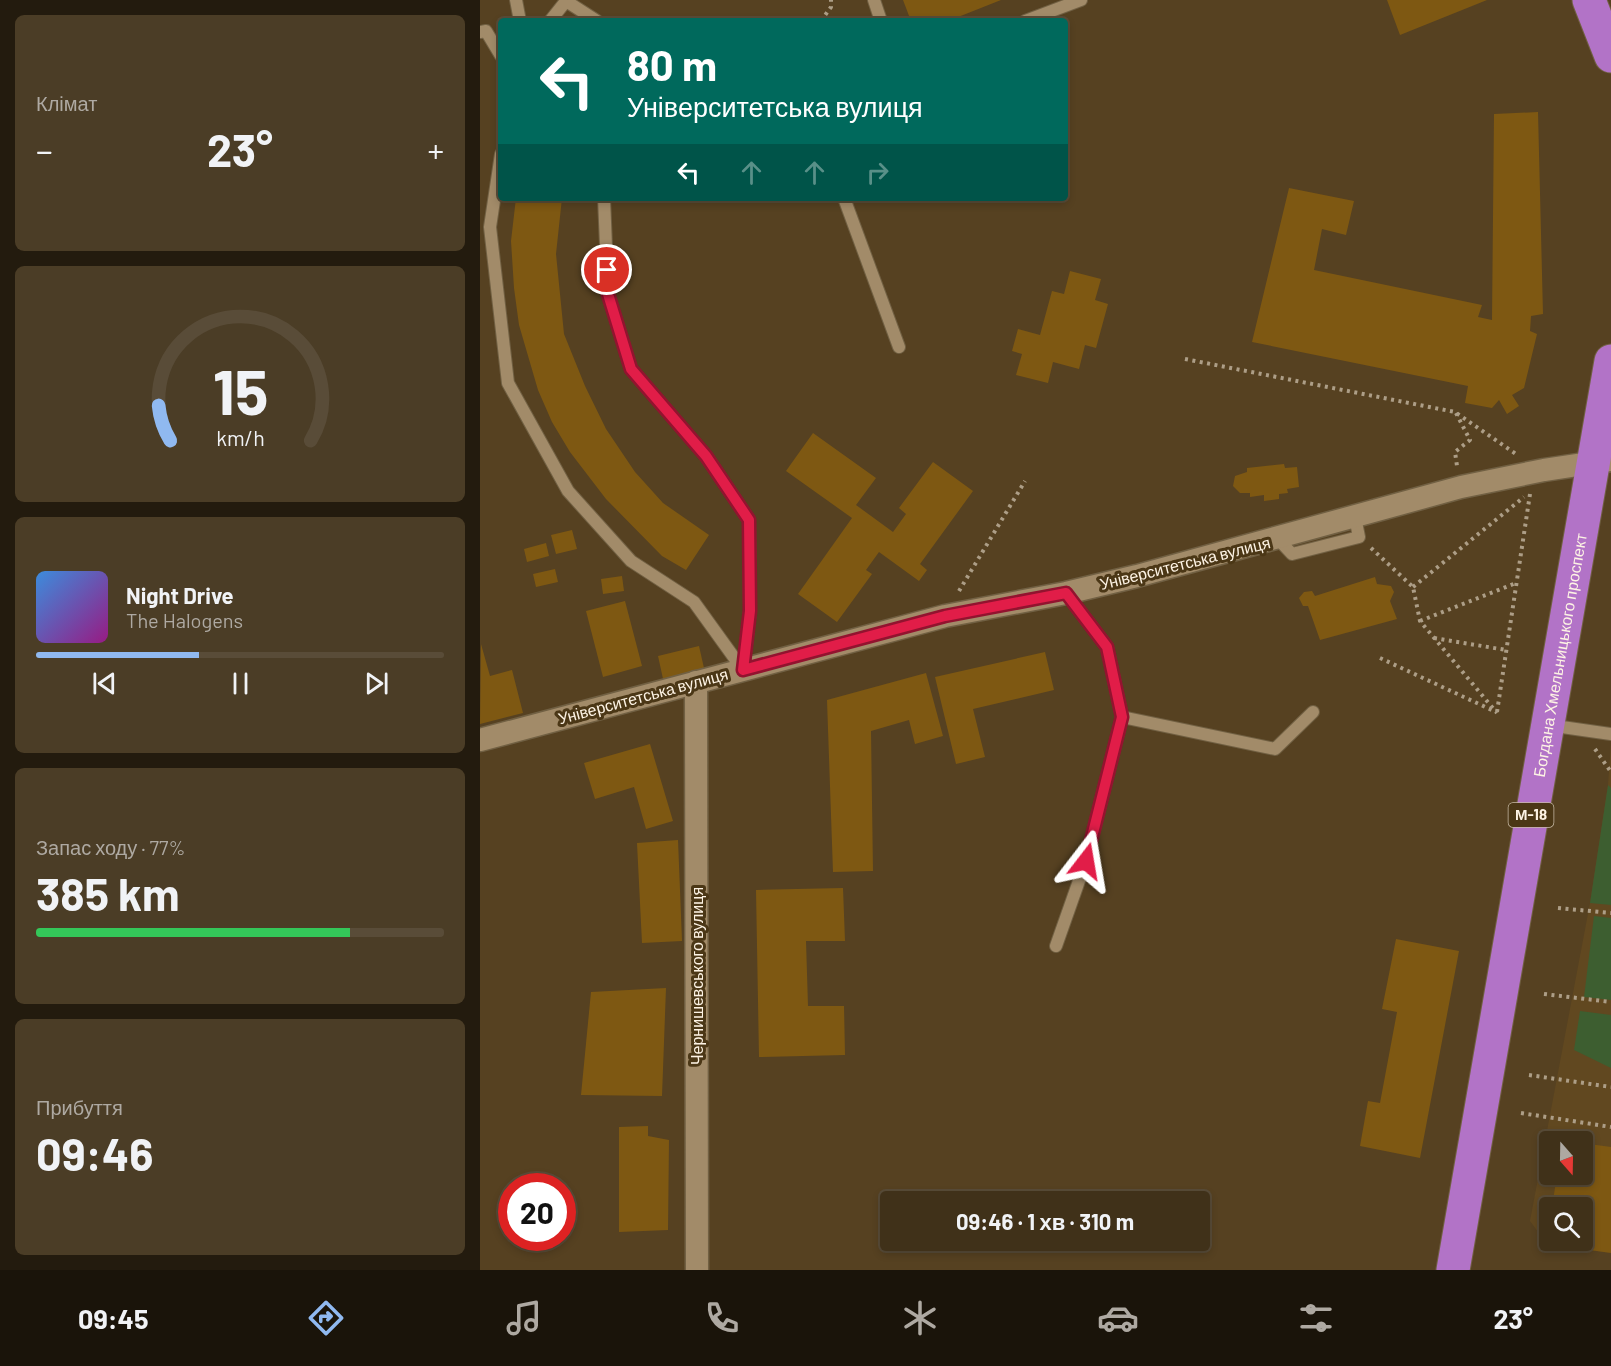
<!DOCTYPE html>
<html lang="uk">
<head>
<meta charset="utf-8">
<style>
	:root { --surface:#403119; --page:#4b3d26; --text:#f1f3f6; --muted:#aea9a2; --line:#594c38; --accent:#90b9f0 }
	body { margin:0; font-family:Barlow,sans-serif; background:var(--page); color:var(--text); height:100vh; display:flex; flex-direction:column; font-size:22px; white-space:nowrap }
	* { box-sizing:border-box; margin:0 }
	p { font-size:20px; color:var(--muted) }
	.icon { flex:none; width:33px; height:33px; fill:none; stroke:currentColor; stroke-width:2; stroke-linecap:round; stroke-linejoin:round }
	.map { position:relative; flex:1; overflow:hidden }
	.drawer { display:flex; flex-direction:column; gap:15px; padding:15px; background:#231b0e; width:480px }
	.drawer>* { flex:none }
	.hud { position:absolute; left:18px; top:18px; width:570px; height:183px; border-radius:6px; box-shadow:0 3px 9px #0003,0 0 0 2px var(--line); background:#00695c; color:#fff; overflow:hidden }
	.needle { width:39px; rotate:160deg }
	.tools { position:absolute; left:1059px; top:1131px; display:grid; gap:12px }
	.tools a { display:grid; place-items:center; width:54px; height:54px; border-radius:6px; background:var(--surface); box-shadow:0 3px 9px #0003,0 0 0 2px var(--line); font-size:30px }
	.speed { position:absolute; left:18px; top:1173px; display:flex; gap:12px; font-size:30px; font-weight:700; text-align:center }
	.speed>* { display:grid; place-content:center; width:78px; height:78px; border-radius:50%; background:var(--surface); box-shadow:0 3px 9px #0003,0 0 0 2px var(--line); line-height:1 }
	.speed .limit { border:9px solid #d22; background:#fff; color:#111 }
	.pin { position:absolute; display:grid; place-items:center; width:51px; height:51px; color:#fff; margin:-26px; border:3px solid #fff; border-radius:50%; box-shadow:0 2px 6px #0007 }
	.me { position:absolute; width:66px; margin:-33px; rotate:14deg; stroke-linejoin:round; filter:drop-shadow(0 0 4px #0008) }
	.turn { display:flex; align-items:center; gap:21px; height:126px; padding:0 30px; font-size:27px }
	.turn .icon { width:78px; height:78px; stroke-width:2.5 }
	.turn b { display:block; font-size:42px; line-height:51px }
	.lanes { display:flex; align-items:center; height:57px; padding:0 30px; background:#0003; justify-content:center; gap:30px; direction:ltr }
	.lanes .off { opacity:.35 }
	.big { font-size:45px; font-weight:700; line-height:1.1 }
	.drawer .card { flex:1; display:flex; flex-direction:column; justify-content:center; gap:9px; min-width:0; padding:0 21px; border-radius:9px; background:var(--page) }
	.drawer .dial { align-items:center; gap:0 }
	.dial svg { height:156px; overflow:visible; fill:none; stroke:var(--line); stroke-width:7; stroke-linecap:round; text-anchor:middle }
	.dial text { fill:var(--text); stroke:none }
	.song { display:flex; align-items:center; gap:18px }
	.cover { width:72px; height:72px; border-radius:9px; background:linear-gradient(135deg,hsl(210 70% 55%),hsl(310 70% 35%)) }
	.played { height:6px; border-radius:3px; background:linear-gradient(90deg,var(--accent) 40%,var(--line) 40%) }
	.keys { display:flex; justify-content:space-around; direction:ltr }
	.heat { display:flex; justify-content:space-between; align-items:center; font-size:33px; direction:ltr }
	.charge { height:9px; border-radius:4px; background:linear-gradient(90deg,#34c759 77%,var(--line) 0) }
	.trip { position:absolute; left:400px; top:1191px; width:330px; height:60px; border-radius:6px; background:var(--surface); box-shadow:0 3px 9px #0003,0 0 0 2px var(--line); font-weight:700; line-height:60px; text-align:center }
	.menu { display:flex; height:96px; justify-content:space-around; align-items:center; background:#1a140a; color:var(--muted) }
	.menu .icon { width:42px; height:42px }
	.menu .on { color:var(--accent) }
	.menu b { font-size:27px; color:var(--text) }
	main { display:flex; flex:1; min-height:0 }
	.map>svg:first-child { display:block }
	.built { fill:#614820; fill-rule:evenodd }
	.green { fill:#3d5e30 }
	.building { fill:#7e5812 }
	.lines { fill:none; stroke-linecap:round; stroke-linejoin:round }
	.lane-casing { stroke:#716043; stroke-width:14 }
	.street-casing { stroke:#716043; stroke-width:25 }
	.highway-casing { stroke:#716043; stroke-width:35 }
	.path { stroke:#ad9e87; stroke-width:4; stroke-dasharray:3 4.5; stroke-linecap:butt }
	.lane { stroke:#a28b69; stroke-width:12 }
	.street { stroke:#a28b69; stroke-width:22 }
	.highway { stroke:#b273c7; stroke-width:33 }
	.route-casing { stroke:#92132f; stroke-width:15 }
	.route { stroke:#e11d48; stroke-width:10 }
	.labels { text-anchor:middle; stroke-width:6; stroke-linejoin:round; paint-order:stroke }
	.shield { fill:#4b3716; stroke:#c8bba6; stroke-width:1.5 }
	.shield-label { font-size:15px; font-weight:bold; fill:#fdf3e4 }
	.street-label { font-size:16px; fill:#fdf3e4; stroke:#4b3716 }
</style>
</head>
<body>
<main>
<section class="drawer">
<div class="card"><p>Клімат</p>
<div class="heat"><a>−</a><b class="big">23°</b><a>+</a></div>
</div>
<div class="card dial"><svg viewBox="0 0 100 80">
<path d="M14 69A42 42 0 1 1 86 69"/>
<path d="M14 69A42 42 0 0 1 8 51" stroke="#90b9f0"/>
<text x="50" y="56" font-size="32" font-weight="700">15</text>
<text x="50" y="72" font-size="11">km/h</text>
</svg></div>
<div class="card">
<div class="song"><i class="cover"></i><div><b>Night Drive</b><p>The Halogens</p></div></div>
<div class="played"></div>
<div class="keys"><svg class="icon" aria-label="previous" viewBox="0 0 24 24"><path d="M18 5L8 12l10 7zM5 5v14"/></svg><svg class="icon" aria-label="pause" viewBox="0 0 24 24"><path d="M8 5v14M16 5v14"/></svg><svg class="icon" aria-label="next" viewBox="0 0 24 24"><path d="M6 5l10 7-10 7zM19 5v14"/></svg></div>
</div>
<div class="card"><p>Запас ходу · 77%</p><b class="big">385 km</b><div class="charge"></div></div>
<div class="card"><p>Прибуття</p><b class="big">09:46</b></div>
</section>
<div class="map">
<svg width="1131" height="1270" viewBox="0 0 1131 1270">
	<rect width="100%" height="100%" fill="#564121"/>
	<path class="built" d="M1131,743V1253L1067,1244L1050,1221L1110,903L1128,785ZM1070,1142H1102V1174H1070ZM1070,1208H1102V1240H1070Z"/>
	<g class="green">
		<polygon points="1128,785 1131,788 1131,905 1110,903"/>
		<polygon points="1114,916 1131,918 1131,1000 1104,997"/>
		<polygon points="1100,1011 1131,1015 1131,1068 1094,1050"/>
	</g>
	<g class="building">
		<polygon points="423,0 521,0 468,21 431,21"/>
		<polygon points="907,0 1007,0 920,35"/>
		<polygon points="1058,112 1063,314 1051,316 1050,331 1057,334 1044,388 1032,395 1039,406 1027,414 1019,400 1012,408 985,403 988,386 772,342 809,188 874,201 866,235 842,229 834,270 1002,305 998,317 1012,320 1014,114"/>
		<polygon points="36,198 82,198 76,254 84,334 105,386 126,429 155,472 183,503 229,535 206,570 182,556 126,499 90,452 72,422 58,390 39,325 34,288 31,241"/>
		<polygon points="590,271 621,279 615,300 628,304 616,348 605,345 599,369 573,362 568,383 536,375 542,354 532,351 538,329 560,335 572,291 584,294"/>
		<polygon points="333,433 396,478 376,505 413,532 426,514 419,508 453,462 493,491 440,564 447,570 439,581 399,552 386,570 392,574 357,622 318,594 372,518 306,471"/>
		<polygon points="804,464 805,468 817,467 819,487 807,489 808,493 799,494 799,499 784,501 784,495 770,497 770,493 760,493 753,486 755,476 767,472 767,468"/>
		<polygon points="92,530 97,549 76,554 71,535"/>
		<polygon points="66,543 69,556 47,562 44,549"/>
		<polygon points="75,569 78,582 56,587 53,574"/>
		<polygon points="142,576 144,591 123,594 121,579"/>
		<polygon points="895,577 897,584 911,586 914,592 910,601 917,619 840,640 828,606 823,606 819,598 824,592 832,591 835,596"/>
		<polygon points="145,601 162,666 123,677 106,611"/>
		<polygon points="1,644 10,676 32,670 43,713 0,724"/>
		<polygon points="219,646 226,677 185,688 178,656"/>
		<polygon points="565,652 574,690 493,709 505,757 476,764 455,677"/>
		<polygon points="446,673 463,736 435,744 429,720 391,731 393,871 353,872 347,700"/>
		<polygon points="170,744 193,821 166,829 154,787 115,799 104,763"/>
		<polygon points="198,840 202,941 162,943 157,843"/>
		<polygon points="363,888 365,941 326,941 328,1006 364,1006 365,1055 279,1057 276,890"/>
		<polygon points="916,939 979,951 940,1158 880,1146 888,1101 900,1103 917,1012 902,1009"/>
		<polygon points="186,988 182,1096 101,1095 111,992"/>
		<polygon points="168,1126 168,1136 189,1140 188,1230 139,1232 139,1127"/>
		<polygon points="1102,1143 1131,1147 1131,1253 1067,1244 1068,1240 1102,1240 1102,1208 1072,1208 1077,1174 1102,1174"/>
	</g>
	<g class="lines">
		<defs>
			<g id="lane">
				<polyline points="36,0 40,21"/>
				<polyline points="394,0 401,21"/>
				<polyline points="70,21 86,1 117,21"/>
				<polyline points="545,21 601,0"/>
				<polyline points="0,32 6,31 21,56"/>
				<polyline points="21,154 10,227 28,383 88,491 151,561 214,602 263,670"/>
				<polyline points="124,198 128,294 151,369 226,456 269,520 270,611 263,670"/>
				<polyline points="364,198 419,347"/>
				<polyline points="798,539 812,554 879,537 875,517"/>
				<polyline points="642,717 795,749 833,712"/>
				<polyline points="1068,725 1131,734"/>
				<polyline points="576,946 606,861 642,717 627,647 586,593"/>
			</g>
			<g id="street">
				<polyline points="216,682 217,1270"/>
				<polyline points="0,740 465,616 586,593 657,576 981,487 1064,470 1131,460"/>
			</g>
			<g id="highway">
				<polyline points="1109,0 1131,56"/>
				<path id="s1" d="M973,1270L1131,361"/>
			</g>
		</defs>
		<use href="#lane" class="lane-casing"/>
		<use href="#street" class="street-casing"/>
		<use href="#highway" class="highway-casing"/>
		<g class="path">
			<polyline points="341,21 351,7 351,0"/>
			<polyline points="705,359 975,412 1036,454"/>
			<polyline points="976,413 990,440 975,452 977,466"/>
			<polyline points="891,548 933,587 940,621 1017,713"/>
			<polyline points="933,587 1044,497"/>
			<polyline points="479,591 545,481"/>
			<polyline points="940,621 1036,583"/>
			<polyline points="954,638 1026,650"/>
			<polyline points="900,658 1014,711"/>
			<polyline points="1017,712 1050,494"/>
			<polyline points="1115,749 1131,772"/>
			<polyline points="1078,908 1131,913"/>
			<polyline points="1064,994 1131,1002"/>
			<polyline points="1049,1075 1131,1087"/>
			<polyline points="1041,1113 1131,1127"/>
		</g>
		<use href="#lane" class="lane"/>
		<use href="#street" class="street"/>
		<use href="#highway" class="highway"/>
	</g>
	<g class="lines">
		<defs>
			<polyline id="route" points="127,270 128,294 151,369 226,456 269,520 270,611 263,670 465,616 586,593 627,647 642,717 606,861"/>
		</defs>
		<use href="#route" class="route-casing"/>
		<use href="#route" class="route"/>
	</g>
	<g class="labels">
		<rect class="shield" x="1028.5" y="803" width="45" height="24" rx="4.5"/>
		<g class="shield-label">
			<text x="1051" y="820">М-18</text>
		</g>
		<g class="street-label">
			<text transform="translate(705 563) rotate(-14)" y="6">Університетська вулиця</text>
			<text dy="6" stroke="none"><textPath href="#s1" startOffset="624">Богдана Хмельницького проспект</textPath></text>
			<text transform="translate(163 696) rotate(-15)" y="6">Університетська вулиця</text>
			<text transform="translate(217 976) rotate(-90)" y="6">Чернишевського вулиця</text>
		</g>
	</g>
</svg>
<div class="tools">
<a><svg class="needle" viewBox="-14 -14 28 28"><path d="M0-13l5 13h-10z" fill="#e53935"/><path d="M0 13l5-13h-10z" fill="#aea9a2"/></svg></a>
<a><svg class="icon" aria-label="search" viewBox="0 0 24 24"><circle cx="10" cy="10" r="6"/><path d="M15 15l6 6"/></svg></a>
</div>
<div class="speed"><div class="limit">20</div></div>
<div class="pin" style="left:127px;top:270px;background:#d93025"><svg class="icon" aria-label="arrive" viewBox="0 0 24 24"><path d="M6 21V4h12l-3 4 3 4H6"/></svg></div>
<svg class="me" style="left:606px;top:861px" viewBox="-20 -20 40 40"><path d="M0-17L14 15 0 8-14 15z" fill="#e11d48" stroke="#fff" stroke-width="4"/></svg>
<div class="trip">09:46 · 1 хв · 310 m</div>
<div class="hud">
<div class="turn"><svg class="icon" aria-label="left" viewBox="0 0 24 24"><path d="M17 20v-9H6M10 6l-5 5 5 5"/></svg><div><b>80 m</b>Університетська вулиця</div></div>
<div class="lanes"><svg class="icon" aria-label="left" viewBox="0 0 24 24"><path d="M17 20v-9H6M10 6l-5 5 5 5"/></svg><svg class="icon off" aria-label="ahead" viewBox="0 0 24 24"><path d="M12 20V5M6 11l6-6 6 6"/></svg><svg class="icon off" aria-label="ahead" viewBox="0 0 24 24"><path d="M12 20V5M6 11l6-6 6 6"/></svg><svg class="icon off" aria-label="right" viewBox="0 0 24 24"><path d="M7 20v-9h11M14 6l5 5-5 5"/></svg></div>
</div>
</div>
</main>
<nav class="menu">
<b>09:45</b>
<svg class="icon on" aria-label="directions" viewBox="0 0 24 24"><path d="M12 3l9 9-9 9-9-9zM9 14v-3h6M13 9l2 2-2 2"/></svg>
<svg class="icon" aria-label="music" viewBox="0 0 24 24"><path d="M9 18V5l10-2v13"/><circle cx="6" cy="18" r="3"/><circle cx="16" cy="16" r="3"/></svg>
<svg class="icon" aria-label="phone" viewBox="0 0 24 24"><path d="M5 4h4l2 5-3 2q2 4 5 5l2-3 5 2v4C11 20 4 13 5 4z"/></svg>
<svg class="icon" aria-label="climate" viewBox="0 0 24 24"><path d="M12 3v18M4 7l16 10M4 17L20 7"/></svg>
<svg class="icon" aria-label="car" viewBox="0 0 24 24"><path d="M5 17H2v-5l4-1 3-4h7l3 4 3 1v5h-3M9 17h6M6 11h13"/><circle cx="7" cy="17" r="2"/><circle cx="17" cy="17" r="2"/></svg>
<svg class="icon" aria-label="filters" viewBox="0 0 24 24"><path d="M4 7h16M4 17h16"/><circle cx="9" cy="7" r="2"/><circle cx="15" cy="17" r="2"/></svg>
<b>23°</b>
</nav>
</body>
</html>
